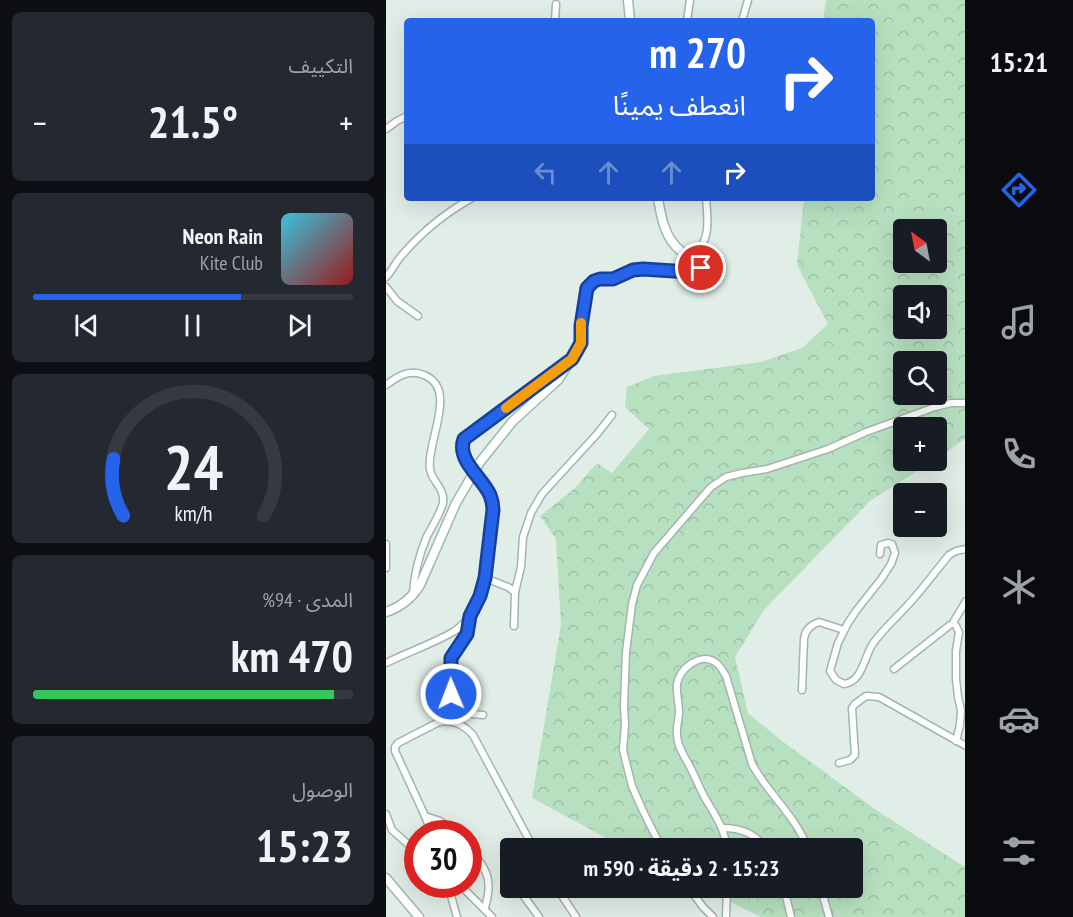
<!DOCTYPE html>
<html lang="ar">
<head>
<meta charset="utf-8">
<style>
	:root { --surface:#171b24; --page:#242831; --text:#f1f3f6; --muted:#9ea1a6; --line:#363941; --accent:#2563eb }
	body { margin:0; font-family:"PT Sans Narrow","Noto Sans Arabic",sans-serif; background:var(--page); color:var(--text); direction:rtl; height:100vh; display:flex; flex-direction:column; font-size:22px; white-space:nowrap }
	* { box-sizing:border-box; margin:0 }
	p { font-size:20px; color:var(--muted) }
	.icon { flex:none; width:33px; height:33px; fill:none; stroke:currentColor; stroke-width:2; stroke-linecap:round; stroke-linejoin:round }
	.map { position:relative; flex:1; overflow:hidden; direction:ltr }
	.panel { display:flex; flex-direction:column; gap:12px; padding:12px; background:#0d0f14; width:386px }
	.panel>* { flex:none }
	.top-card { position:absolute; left:18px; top:18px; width:471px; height:183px; border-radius:6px; box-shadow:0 6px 24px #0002; direction:rtl; background:#2563eb; color:#fff; overflow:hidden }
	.needle { width:39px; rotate:328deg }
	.fabs { position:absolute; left:507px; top:219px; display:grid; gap:12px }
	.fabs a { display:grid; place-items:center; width:54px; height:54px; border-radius:6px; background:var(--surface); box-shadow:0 6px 24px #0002; font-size:30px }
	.speed { position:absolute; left:18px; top:820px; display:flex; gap:12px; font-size:30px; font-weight:700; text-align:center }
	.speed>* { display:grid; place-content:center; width:78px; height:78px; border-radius:50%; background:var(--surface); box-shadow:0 6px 24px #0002; line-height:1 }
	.speed .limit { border:9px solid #d22; background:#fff; color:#111 }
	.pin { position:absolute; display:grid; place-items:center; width:51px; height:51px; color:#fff; margin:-26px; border:3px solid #fff; border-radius:50%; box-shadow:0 2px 6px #0007 }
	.me { position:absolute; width:66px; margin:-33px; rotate:359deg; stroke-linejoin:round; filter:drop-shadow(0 0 4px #0008) }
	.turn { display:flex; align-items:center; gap:21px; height:126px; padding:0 30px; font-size:27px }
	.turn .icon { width:78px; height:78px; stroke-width:2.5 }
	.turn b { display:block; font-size:42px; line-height:51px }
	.lanes { display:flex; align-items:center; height:57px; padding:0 30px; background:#0003; justify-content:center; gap:30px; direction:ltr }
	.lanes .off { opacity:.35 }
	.big { font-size:45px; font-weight:700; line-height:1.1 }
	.panel .tile { flex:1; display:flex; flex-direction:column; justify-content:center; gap:9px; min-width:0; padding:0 21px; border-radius:9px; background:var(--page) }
	.panel .dial { align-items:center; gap:0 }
	.dial svg { height:156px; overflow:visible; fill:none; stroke:var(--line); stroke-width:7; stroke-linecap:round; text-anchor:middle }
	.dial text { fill:var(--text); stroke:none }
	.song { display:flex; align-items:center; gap:18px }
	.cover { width:72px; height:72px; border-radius:9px; background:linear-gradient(135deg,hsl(190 70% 55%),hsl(0 70% 35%)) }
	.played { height:6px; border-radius:3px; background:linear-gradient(90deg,var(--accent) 65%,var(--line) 65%) }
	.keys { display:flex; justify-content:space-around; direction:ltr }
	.heat { display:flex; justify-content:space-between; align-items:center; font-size:33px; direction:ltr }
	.charge { height:9px; border-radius:4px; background:linear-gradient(90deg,#34c759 94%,var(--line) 0) }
	.trip { position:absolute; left:114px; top:838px; width:363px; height:60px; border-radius:6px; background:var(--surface); box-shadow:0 6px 24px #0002; font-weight:700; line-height:60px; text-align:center; direction:rtl }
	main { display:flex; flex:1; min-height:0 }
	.dock { display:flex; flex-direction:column; width:108px; justify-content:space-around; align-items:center; background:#090b0e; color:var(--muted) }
	.dock .icon { width:42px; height:42px }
	.dock .active { color:var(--accent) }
	.dock b { font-size:27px; color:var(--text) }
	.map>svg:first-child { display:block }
	.forest { fill:url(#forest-crowns); fill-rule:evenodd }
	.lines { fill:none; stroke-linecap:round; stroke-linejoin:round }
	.minor-casing { stroke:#a3b5ae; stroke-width:9 }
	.secondary-casing { stroke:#9ebaae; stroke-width:11 }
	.minor { stroke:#fff; stroke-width:6 }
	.secondary { stroke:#fff; stroke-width:8 }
	.minor-bridge-casing { stroke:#a3b5ae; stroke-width:9; stroke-linecap:butt }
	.minor-bridge { stroke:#fff; stroke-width:6 }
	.route-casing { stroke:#184099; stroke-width:15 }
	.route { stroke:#2563eb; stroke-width:10 }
	.slow { stroke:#f59e0b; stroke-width:10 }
</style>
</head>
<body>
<main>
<nav class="dock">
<b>15:21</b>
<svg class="icon active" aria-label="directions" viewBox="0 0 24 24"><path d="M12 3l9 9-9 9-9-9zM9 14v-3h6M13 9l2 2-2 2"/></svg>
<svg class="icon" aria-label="music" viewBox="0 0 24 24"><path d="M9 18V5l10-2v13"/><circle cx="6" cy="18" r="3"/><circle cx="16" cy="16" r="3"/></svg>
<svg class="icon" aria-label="phone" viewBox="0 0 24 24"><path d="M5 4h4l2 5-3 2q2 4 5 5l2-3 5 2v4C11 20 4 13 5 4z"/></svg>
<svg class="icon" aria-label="climate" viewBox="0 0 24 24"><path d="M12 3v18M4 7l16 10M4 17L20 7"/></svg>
<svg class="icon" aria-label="car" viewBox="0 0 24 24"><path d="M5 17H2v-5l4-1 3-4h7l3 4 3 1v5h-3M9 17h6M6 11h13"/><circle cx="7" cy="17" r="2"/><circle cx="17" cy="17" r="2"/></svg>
<svg class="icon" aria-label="filters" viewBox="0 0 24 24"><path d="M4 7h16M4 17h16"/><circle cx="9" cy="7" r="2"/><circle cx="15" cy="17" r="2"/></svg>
</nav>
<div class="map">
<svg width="580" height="917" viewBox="0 0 580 917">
	<defs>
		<pattern id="forest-crowns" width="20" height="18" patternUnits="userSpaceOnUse" patternTransform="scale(1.5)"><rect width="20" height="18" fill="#b7e0c0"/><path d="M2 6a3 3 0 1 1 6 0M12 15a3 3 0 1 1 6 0" fill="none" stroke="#9dc1a6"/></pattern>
	</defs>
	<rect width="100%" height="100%" fill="#e1ede7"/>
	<path class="forest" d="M440,0H579V439L551,458L550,428H518V460L547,461L484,501L378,610L349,657L362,713L396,741L493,812L579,867V917H375L316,888H466V849H241L146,798L175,624L170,539L154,516L188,489L211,463L226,473L263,429L239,407L241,387L268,376L375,362L416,348L442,324L411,265L418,198H486V21H437ZM518,230H550V262H518ZM518,296H550V328H518ZM518,362H550V394H518Z"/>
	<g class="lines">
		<defs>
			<g id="minor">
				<polyline points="169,21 170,4"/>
				<polyline points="301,21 304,0"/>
				<polyline points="356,21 362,0"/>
				<polyline points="0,129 11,121 21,116"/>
				<path d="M307,257C325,239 322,222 320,198"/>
				<path d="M0,277C7,270 10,261 17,254C36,232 61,212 86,198"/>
				<polyline points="0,287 11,301 32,316"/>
				<path d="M0,385C12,376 23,369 38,375C73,389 40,442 44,469C45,481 59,487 57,503C55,512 46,527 41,536C33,555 28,574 27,594"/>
				<path d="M80,460C74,451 74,442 82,435L181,363"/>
				<polyline points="0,544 0,568"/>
				<path d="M494,554L495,545L502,543L506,544L509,553L505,564L496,578L470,611L462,623L452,643L444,671L450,680L458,684C476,682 478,658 486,645C496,630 509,619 521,606C536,590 549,572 563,555L570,551L580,549"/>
				<polyline points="99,578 122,587 129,592 128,626"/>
				<polyline points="129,592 135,567 137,537 145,513 156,494 211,434 226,415"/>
				<polyline points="83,619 81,634 65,658 65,694 72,706 78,710 86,714 97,715"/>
				<polyline points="568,621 580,601"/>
				<polyline points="570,626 573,632 570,651 570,679 572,697 575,710 574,725 570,741"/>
				<path d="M0,663C22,652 46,644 67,632C97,613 102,571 104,540C106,519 111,504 98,486"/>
				<polyline points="508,669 564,625"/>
				<path d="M416,690L418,639C419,630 424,625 433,622L458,630"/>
				<polyline points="453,763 464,760 469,755 466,708 469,704 480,696 493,697 580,746"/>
				<polyline points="0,814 6,830 32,853"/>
				<polyline points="39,816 54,821 72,834"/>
				<path d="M336,828C355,828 369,833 380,849"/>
				<path d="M46,834L39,816L9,751V747L12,743L51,723C65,718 77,724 87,735L148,849"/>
				<path d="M82,845C100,870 108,877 99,908"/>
				<polyline points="276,849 257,811 246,786 237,750 239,725 238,705 240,652 246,604 251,585 268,553 325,487 340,477 356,473 381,469 442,449 480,432 549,407 565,403 580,403"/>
				<path d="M341,849C339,829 329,815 319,798C313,787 309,776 303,765C298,755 291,746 291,735C290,727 293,720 293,712C293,703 290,693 291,684C293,669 314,652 329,662C334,665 337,671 340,676L366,764C382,794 410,816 422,849"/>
				<polyline points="118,853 124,872"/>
				<polyline points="62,885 71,917"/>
				<polyline points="74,885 106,917"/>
				<polyline points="132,888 153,917"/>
				<polyline points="171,888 190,917"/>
				<polyline points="303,888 317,907 327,917"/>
				<polyline points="398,888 405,917"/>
				<polyline points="435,888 443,917"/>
				<polyline points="340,917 341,888"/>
			</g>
			<g id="secondary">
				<polyline points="242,0 244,21"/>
				<path d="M0,612C15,607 26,598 34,585L70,503L94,462L127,421L172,380L193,347L195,343V326L199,295L201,288L204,283L214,279L232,278L247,271L257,269L303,272L315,268L317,262C310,257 302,256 295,251C279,239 275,217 272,198"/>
				<polyline points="0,878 33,917"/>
			</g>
		</defs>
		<use href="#minor" class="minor-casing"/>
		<use href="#secondary" class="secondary-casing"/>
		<use href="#minor" class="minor"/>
		<use href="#secondary" class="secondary"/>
		<defs>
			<polyline id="minor-bridge" points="80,460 98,486"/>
		</defs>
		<use href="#minor-bridge" class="minor-bridge-casing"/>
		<use href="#minor-bridge" class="minor-bridge"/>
	</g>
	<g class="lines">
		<defs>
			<path id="route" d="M65,694V658L81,634L84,616L94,596L99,578L107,510C107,505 106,500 104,495C96,477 70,460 78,439L186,359L195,343V326L201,288L208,281L214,279H227L247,270L257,269L303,272L315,268"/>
		</defs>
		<use href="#route" class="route-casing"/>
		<use href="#route" class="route"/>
		<polyline class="slow" points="120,408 186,359 195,343 195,323"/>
	</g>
</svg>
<div class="fabs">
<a><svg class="needle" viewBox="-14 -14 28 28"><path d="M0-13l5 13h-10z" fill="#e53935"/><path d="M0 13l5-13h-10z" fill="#9ea1a6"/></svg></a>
<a><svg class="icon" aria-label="sound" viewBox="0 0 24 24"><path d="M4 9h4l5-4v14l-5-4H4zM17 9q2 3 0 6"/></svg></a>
<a><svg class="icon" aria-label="search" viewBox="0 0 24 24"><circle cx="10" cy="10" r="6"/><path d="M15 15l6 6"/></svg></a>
<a>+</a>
<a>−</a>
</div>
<div class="speed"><div class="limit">30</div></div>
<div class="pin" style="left:315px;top:268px;background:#d93025"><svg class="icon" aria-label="arrive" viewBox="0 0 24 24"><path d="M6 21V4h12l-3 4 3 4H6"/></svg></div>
<svg class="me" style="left:65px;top:694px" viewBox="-20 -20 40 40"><circle r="17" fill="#2563eb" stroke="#fff" stroke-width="3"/><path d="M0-11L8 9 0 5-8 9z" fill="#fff"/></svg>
<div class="trip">15:23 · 2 دقيقة · 590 m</div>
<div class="top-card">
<div class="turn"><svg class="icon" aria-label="right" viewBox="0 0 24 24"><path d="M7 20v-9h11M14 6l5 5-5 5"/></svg><div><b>270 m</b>انعطف يمينًا</div></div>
<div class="lanes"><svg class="icon off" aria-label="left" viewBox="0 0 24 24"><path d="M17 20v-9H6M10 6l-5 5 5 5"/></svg><svg class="icon off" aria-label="ahead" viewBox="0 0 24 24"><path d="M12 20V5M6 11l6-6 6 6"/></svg><svg class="icon off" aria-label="ahead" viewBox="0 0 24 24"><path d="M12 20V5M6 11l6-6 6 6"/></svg><svg class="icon" aria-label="right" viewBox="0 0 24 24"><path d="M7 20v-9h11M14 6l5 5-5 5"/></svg></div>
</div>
</div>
<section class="panel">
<div class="tile"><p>التكييف</p>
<div class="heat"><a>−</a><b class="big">21.5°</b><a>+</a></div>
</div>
<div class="tile">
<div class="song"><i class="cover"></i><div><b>Neon Rain</b><p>Kite Club</p></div></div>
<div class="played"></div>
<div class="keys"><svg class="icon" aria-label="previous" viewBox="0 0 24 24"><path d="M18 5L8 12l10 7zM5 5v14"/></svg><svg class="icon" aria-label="pause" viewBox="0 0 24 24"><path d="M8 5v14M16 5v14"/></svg><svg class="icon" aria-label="next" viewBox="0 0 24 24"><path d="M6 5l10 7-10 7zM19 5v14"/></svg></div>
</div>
<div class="tile dial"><svg viewBox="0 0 100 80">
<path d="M14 69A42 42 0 1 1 86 69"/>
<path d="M14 69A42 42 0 0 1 9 40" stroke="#2563eb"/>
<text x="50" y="56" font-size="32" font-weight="700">24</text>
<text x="50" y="72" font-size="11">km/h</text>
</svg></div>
<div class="tile"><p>المدى · 94%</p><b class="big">470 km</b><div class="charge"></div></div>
<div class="tile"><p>الوصول</p><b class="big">15:23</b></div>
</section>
</main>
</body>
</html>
